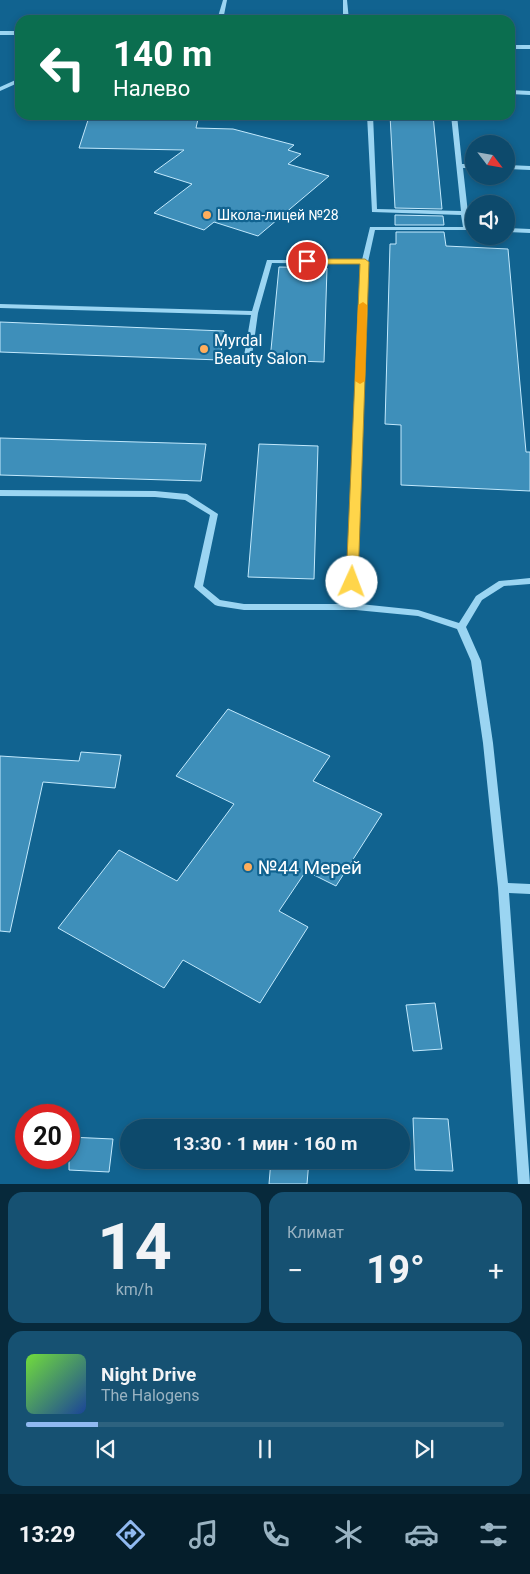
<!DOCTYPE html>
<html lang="ru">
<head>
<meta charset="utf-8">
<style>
	:root { --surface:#0d4a6c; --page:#165172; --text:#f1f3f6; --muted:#9ab3c2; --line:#2d627f; --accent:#90b9f0 }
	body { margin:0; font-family:Roboto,sans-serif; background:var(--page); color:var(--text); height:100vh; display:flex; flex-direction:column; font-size:19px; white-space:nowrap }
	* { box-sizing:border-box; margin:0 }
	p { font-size:16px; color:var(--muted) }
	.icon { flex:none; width:28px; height:28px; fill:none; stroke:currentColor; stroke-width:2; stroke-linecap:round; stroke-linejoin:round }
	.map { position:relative; height:1184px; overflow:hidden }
	.details { display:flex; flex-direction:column; gap:8px; padding:8px; background:#07293b; flex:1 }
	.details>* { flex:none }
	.hud { position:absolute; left:15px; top:15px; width:500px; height:105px; border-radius:15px; box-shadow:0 2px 8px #0003,0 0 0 1px var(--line); background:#0b6e4f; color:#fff; overflow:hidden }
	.needle { width:32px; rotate:121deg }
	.buttons { position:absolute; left:465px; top:135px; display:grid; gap:10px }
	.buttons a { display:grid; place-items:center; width:50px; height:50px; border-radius:50%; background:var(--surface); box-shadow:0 2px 8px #0003,0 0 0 1px var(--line); font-size:25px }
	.speed { position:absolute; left:15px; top:1104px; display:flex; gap:10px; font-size:25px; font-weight:700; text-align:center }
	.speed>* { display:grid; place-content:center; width:65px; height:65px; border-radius:50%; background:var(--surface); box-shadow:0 2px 8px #0003,0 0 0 1px var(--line); line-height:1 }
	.speed .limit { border:8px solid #d22; background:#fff; color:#111 }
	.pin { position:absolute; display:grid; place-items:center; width:42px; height:42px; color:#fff; margin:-21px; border:2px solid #fff; border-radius:50%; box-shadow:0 1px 5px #0007 }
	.me { position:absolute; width:55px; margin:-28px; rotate:2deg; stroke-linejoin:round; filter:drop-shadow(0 0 4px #0008) }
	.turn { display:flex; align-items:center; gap:18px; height:105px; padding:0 15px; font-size:22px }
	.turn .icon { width:65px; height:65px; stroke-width:2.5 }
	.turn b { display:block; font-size:35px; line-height:42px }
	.big { font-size:38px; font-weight:700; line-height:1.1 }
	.details .widget { flex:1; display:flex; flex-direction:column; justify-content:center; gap:8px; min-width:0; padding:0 18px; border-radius:15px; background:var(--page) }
	.details .dial { align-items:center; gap:0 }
	.dial b { font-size:65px; line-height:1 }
	.song { display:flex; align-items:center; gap:15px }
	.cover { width:60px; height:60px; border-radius:8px; background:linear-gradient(135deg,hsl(100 70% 55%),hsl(220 70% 35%)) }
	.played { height:5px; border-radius:2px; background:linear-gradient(90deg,var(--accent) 15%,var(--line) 15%) }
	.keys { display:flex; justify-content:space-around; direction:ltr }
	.heat { display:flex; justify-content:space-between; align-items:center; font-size:28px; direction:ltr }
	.details .tiles { flex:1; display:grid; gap:8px; grid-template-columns:1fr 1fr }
	.widget:last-child { grid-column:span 2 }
	.trip { position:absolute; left:120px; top:1119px; width:290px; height:50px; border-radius:25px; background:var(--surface); box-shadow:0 2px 8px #0003,0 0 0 1px var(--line); font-weight:700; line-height:50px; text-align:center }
	.tabs { display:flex; height:80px; justify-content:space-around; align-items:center; background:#051e2b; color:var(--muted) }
	.tabs .icon { width:35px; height:35px }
	.tabs .active { color:var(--accent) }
	.tabs b { font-size:22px; color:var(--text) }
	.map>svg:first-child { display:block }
	.building { fill:#3e8fba; stroke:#c2e9fd }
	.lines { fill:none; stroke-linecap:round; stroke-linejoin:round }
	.minor { fill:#9bd5f2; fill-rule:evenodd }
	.route { fill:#ffd54a; stroke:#a68a30 }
	.slow { fill:#f59e0b }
	.poi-dot { fill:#ffae5c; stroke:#116390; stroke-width:2 }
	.labels { text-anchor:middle; stroke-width:4.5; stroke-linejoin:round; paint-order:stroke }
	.far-poi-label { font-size:14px; fill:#fff; stroke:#116390; text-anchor:start }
	.poi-label { font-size:16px; fill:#fff; stroke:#116390; text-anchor:start }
	.near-poi-label { font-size:19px; fill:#fff; stroke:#116390; text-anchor:start }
</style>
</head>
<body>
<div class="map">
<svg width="530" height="1184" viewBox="0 0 530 1184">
	<rect width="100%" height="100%" fill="#116390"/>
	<g class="building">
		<polygon points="390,115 433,115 442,209 395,208"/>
		<polygon points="89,117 198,119 196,128 233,129 294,145 288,150 301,154 288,164 329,176 258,236 214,222 204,230 154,213 192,184 154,172 184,150 79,148"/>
		<polygon points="395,215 443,216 444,225 395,225"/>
		<polygon points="396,232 444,232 446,246 508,249 526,452 530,452 530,491 401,485 401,425 385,424 390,244 396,244"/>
		<polygon points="279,267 327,268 324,362 270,360"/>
		<polygon points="0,322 224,331 220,360 0,352"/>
		<polygon points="0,438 206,444 201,481 0,475"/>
		<polygon points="259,444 318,446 314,579 248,577"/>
		<polygon points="228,709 330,756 313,781 382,814 336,886 306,871 279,911 308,927 260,1003 183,960 164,988 58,928 119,850 177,881 234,804 176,776"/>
		<polygon points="81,752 121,755 115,788 43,782 10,932 0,931 0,756 79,761"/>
		<polygon points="435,1003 442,1049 413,1051 406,1005"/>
		<polygon points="413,1118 448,1119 453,1171 415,1170"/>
		<polygon points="69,1137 113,1139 109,1172 69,1170"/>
		<polygon points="271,1160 309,1160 307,1184 269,1184"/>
	</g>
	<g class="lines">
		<g class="minor">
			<polygon points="223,0 227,0 223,20 217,20"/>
			<polygon points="343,0 347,0 349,20 343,20"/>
			<rect x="0" y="31" width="20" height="4"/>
			<rect x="510" y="45" width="20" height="4"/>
			<polygon points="20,78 20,82 0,91 0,87"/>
			<polygon points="510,90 530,91 530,95 510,94"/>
			<polygon points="367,115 373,115 377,209 461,211 451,115 457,115 462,164 474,164 474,168 463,168 468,213 468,230 375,230 368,262 356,583 360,604 418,610 459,623 476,596 499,581 530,578 530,584 504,586 482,600 466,627 481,661 493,743 508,883 530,884 530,894 509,893 530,1184 518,1184 498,888 483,743 471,661 457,629 418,616 356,610 244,610 218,606 215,605 194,587 210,515 185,500 155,497 0,496 0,490 155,491 187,494 218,514 203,586 220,600 244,604 351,604 348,583 362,264 272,263 258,313 252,356 248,358 244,356 251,315 0,308 0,304 252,311 267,260 362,260 370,227 463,227 461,215 372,212"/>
			<polygon points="506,165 530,166 530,170 506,169"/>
			<polygon points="506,228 530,229 530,233 506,232"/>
		</g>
	</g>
	<polygon class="route" points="365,259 369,262 358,582 352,587 346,582 360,264 307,264 303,261 307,259"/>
	<polygon class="slow" points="363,302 367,305 365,381 360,384 355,381 358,305"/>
	<g class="poi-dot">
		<circle cx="207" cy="215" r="5"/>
		<circle cx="204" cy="349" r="5"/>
		<circle cx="248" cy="867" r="5"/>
	</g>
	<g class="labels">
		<g class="far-poi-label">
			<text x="217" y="220">Школа-лицей №28</text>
		</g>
		<g class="poi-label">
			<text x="214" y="346">Myrdal<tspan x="214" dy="18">Beauty Salon</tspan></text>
		</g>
		<g class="near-poi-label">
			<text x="258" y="874">№44 Мерей</text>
		</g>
	</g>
</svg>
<div class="buttons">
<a><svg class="needle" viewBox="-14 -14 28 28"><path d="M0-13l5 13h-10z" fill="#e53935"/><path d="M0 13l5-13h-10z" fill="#9ab3c2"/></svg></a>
<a><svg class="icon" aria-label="sound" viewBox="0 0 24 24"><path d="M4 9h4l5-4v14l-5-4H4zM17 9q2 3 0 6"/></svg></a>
</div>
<div class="speed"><div class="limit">20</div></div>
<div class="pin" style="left:307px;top:261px;background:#d93025"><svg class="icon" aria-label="arrive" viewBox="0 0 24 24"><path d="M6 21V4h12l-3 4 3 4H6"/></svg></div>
<svg class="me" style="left:352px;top:582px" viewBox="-20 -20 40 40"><circle r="19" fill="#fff"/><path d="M0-13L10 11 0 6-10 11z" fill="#ffd54a"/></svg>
<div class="trip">13:30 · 1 мин · 160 m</div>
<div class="hud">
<div class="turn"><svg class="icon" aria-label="left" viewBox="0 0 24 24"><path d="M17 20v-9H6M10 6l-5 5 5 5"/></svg><div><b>140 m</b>Налево</div></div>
</div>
</div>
<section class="details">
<div class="tiles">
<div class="widget dial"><b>14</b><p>km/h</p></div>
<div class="widget"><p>Климат</p>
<div class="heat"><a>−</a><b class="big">19°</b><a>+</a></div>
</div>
<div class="widget">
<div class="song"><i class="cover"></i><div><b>Night Drive</b><p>The Halogens</p></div></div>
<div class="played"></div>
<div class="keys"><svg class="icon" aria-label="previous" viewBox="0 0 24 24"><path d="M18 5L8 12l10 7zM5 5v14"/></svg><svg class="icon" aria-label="pause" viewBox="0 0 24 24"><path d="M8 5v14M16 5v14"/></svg><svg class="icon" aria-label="next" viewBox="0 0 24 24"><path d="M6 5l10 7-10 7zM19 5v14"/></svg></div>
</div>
</div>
</section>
<nav class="tabs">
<b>13:29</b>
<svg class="icon active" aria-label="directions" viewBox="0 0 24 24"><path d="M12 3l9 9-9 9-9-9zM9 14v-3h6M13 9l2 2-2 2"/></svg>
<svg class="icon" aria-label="music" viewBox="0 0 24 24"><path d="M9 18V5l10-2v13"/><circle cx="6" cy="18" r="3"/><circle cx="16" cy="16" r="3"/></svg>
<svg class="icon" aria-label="phone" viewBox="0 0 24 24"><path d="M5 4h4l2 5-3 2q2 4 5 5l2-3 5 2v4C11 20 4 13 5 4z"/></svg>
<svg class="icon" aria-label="climate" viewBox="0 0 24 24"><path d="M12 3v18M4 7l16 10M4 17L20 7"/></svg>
<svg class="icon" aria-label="car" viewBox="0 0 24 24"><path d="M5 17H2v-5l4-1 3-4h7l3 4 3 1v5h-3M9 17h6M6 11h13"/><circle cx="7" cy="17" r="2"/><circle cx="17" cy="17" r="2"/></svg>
<svg class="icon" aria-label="filters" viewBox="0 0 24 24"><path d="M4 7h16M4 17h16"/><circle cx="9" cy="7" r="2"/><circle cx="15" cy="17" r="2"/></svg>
</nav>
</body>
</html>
